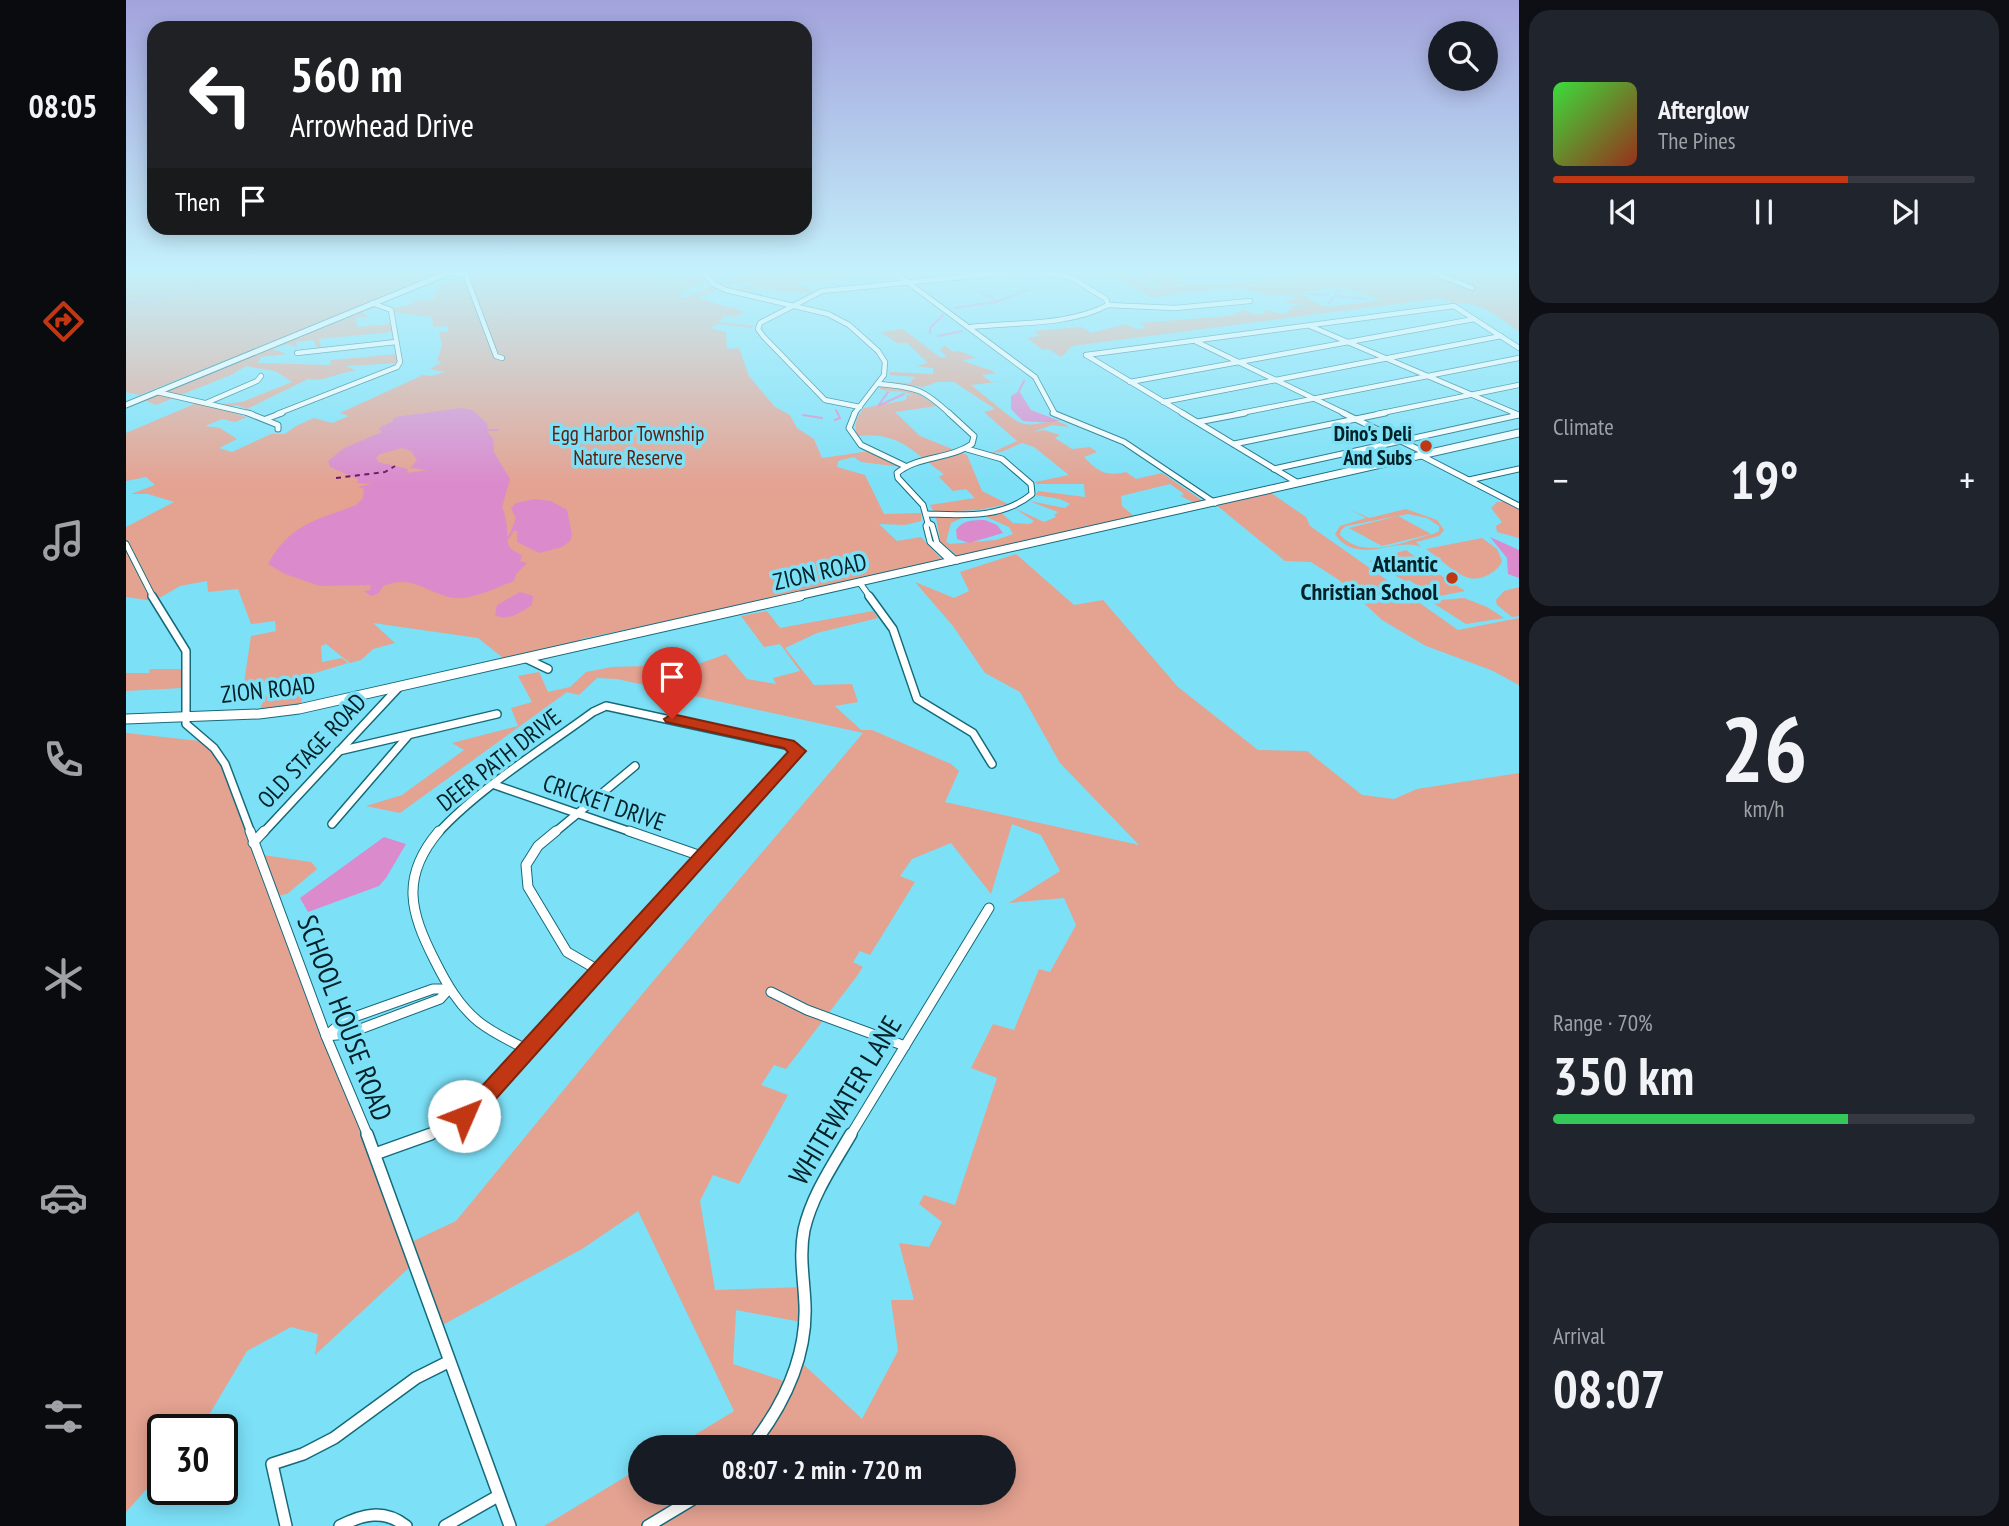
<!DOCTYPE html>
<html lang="en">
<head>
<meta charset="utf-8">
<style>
	:root { --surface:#171b24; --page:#20242c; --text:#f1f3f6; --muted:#9ea1a6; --line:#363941; --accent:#c13713 }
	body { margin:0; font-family:"PT Sans Narrow",sans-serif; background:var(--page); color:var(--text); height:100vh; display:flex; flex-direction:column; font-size:26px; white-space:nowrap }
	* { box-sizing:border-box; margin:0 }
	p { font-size:23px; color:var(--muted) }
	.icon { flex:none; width:38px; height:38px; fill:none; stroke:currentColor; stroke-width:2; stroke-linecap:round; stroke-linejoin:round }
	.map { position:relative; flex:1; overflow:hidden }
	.sheet { display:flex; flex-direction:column; gap:10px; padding:10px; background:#0d0f14; width:490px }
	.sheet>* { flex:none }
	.banner { position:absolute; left:21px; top:21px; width:665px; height:214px; border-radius:21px; box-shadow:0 4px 18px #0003; background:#202124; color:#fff; overflow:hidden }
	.tools { position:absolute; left:1302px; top:21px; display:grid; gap:14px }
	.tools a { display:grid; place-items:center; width:70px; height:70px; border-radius:50%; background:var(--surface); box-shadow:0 4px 18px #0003; font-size:35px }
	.speed { position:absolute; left:21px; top:1414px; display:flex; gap:14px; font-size:35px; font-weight:700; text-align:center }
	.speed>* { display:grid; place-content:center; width:91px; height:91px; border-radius:50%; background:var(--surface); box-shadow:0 4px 18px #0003; line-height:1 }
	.speed .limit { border:4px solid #111; border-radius:10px; background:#fff; color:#111 }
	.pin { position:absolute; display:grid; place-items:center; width:60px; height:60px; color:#fff; margin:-72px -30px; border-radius:50% 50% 50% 0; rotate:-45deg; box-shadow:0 0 7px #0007 }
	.pin .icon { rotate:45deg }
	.me { position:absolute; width:77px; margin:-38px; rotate:46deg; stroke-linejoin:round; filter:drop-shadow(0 0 5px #0008) }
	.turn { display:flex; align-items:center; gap:24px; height:147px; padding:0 28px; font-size:32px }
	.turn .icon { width:91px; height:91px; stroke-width:2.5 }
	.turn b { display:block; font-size:49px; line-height:60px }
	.then { display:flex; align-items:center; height:66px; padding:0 28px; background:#0003; gap:14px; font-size:26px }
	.big { font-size:52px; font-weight:700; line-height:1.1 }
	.sheet .card { flex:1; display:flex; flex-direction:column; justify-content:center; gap:10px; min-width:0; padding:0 24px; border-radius:21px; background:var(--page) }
	.sheet .dial { align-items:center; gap:0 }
	.dial b { font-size:91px; line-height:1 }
	.song { display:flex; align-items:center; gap:21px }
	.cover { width:84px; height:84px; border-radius:10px; background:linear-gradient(135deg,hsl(120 70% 55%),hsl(10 70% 35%)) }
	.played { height:7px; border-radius:4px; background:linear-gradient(90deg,var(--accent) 70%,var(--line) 70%) }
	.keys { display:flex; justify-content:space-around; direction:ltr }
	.heat { display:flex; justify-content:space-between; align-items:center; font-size:38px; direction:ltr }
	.charge { height:10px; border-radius:5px; background:linear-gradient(90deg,#34c759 70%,var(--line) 0) }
	.trip { position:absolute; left:502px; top:1435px; width:388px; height:70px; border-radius:35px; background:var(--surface); box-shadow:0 4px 18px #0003; font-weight:700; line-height:70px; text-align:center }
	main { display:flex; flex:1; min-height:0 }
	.tabs { display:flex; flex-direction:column; width:126px; justify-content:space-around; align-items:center; background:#090b0e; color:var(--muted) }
	.tabs .icon { width:49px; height:49px }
	.tabs .current { color:var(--accent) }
	.tabs b { font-size:32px; color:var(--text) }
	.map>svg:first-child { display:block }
	.green { fill:#e4a291; fill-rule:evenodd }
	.water { fill:#db8acb; fill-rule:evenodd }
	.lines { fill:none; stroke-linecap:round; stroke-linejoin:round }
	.stream { stroke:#db8acb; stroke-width:2 }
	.ferry { stroke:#6e0a62; stroke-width:2; stroke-dasharray:5 4.5; stroke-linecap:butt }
	.street-far4-casing { stroke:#156a7a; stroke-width:6 }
	.street-far3-casing { stroke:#156a7a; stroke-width:7 }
	.street-far2-casing { stroke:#156a7a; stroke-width:10 }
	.street-far1-casing { stroke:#156a7a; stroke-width:11 }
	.street-casing { stroke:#156a7a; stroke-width:14 }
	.secondary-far2-casing { stroke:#156a7a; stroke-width:7 }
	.secondary-far1-casing { stroke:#156a7a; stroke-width:9 }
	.secondary-casing { stroke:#156a7a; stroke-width:11 }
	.street-far4 { stroke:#fff; stroke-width:4.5 }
	.street-far3 { stroke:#fff; stroke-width:5 }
	.street-far2 { stroke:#fff; stroke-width:7 }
	.street-far1 { stroke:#fff; stroke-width:9 }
	.street { stroke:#fff; stroke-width:11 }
	.secondary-far2 { stroke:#fff; stroke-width:5 }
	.secondary-far1 { stroke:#fff; stroke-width:7 }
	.secondary { stroke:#fff; stroke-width:9 }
	.route { fill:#c13713; stroke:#7d240c; stroke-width:2 }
	.poi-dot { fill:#c13713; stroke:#7ce0f7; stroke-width:2.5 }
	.labels { text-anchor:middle; stroke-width:7; stroke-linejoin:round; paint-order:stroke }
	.far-park-label { font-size:21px; fill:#5f2012; stroke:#7ce0f7 }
	.far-poi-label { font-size:21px; font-weight:bold; fill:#002127; stroke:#7ce0f7; text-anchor:end }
	.poi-label { font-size:24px; font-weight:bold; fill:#002127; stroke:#7ce0f7; text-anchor:end }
	.street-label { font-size:24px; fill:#002127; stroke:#7ce0f7 }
	.near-street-label { font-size:28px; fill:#002127; stroke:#7ce0f7 }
</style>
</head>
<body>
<main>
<nav class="tabs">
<b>08:05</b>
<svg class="icon current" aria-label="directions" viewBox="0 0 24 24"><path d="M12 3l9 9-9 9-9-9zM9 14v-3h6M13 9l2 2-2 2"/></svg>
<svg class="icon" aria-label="music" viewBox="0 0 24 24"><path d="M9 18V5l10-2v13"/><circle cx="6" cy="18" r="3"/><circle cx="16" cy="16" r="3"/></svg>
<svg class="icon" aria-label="phone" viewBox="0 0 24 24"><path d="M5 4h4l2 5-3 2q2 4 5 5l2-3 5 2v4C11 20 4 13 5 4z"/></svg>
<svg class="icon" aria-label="climate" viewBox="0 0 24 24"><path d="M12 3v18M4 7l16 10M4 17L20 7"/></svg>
<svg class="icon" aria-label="car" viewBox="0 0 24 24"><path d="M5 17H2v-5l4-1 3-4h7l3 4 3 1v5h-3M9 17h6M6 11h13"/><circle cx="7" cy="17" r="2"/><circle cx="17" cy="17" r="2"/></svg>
<svg class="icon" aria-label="filters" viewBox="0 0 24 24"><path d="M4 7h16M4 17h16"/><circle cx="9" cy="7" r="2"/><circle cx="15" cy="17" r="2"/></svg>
</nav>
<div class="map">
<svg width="1393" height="1526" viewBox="0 0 1393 1526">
	<rect width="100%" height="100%" fill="#7ce0f7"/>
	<g class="green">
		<polygon points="0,272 318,272 318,273 13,395 0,392"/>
		<path d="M365,272H535L542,279L574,276L580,282L553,293L557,298L586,286L591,290L572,298L619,312L610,317L599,316L592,322L627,326L626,328L592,324L584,328L600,332L601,349L613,348L623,376L649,407L664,415L671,428L688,439L696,458L744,451L775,467L735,462L728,457L712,461L711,467L739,475L758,514L795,513V521L779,525L753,524L771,541L795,537L816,560L524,628L522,625L455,639L456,643L381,661L352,638L247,623L269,643L247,649L235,660L224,663L200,644L195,646L196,662L216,658L222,663L179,676L175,707L133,712L139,696L168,690V679L118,683L125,636L150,631L149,621L125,624L112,589L82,592L81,581L54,586L28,601L0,597V527L48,502L22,494H5L29,485L20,477L0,481V433L73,402L87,405L116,402L166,382L149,371L120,366L107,374L30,405L16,399L243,306L250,307L236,312L242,317L230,318L231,327L265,324L266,332L193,339L195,347L192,348L187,340L170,342L171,347L161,344L146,349L161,354L135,357L132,363L204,365L205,360L272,354L273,363L220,366L230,371C214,371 197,383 182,379L121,409L110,405L94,409L121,417L109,422L96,419L79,426L94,428L111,439L93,448L106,452L145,434H159L170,426L188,418L206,423L223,416L214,413L297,375L305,376L319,372L304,369L316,362L311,361L316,345L313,332L322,331L321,326L308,327L305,317L265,312L264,309L287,304V301L307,299L311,295L305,294L314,290L307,287Z"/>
		<polygon points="621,272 761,272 715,276 717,280 669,282 688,292 684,294 629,288 613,292 606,290 629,285 621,282 597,286 592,284"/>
		<path d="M980,272H998L1029,289L1035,288L1014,278L1021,277L1012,272H1043L1054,277L1047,279L1064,285L1077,283L1079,286L1216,272H1393V331C1378,321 1360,306 1343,304C1330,302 1329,305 1315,298L946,346L935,357L923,349L917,350L901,338L914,336L908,331L956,327L965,333L1000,324L1010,329L1020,328L1013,323L1103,316L1119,310L1127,314H1139L1138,310L1159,314L1168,305H1182L1160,303V301L1171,299L1163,294L1147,296L1113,288L1059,292L1027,298ZM1216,287L1256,300L1203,307L1196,306L1173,293Z"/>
		<path d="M777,329L815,358L821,357L814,350L818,345L827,352L834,351L850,358L837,360C848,367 858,366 870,373L856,375L865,382L887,380L845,385C856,393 886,420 895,423C913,429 926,414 943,427L926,425L907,432L918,430L934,435L929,438L946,449L964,447L971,452L958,457C971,471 980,477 1000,472L1010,479L1036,473L1077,501L1070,504L1055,496L1058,494L1044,484L995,496L996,506L1009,517L831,556L814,541L810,517H838L825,523L820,542L824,544L870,540L887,534L883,527L856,515L874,512L887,523L904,524L908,521L888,508L918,522L930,517L928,515L932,512L903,501L939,508L944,504L934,499L910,495L912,491L959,497L958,484H911L909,482L943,475L908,447L896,443L875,452L865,453L891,441L858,412L869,409L828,382H811L797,387L759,382L784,383L789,377L763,375L764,372L807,374V368L790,366L802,363L781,343H771L755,332Z"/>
		<path d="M755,387C781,385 792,393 811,406L769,412L794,436L841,455L856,491L882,504L853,510L808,512L804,505L849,498L840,489L827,491L813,477L818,474C786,452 774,431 731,436C728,423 730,418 738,408L780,400L781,395L787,396C776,389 764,393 753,389Z"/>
		<polygon points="1145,493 1180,517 1184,526 1332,630 1393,618 1393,685 1365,670 1300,646 1256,620 1213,580 1185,562 1159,561 1089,504"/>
		<polygon points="1371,502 1380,502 1393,508 1393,538 1371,532 1370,526 1376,522 1365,508"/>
		<path d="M1223,509L1243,518L1280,509L1311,520L1318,530L1313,536L1290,542L1295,547C1271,536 1231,567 1209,534L1214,526L1240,518ZM1282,514L1301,518L1313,526V531L1307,534C1280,541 1237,561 1214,535L1215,530L1220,526Z"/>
		<polygon points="1272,516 1305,534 1256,546 1223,528"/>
		<path d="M1356,538L1371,549L1376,561C1372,572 1355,581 1343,578C1329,574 1312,557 1300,549Z"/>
		<polygon points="1280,550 1292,559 1295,568 1302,567 1339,591 1309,597 1283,580 1279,581 1243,561"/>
		<path d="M890,554L948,605L977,600L1052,687L1132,750L1181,751L1236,795L1268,799L1291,789L1393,773V1526H418L514,1468V1493H878V1447H549L608,1411L512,1211L456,1249L309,1329L286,1265L189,1355L192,1334L165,1327L121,1351L74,1430H37V1471L0,1512V733L74,741L88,753L94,764L130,854L185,862L191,869L161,894L147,897L279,1245L330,1221L518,992L737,733L491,679L471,678L453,695L441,692L274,813L240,806L276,795L338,750L326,743L392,726L385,708L406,702L392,676L413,672L422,692L444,687L460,672L486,667L519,666L548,660L556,670L600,654L621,679L650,684L647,678L674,671L654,644L638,647L615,616L641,611L654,628L747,611L752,618L691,633L659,648L688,685L726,684L732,702L709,706L735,730H746L825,764L833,771L819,802L1013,845L934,763L894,692L859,673L827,626L789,582L828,598L843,591L834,572ZM886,824L915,835L934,871L883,903L938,898L950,925L924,972L913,969L888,1030L867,1024L845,1068L871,1078L829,1205L798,1195L793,1204L816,1222L803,1247L773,1243L788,1300H765L772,1351L736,1419L674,1361L667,1384L607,1364L610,1310L681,1323L678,1287L589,1290L574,1201L587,1175L613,1184L662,1095L635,1085L648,1065L660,1069L731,976L737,967L727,962L734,951L744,955L789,882L774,876L786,859L825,843L865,894Z"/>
		<polygon points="1393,587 1393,616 1386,617 1371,605 1370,600 1378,591"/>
		<polygon points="1338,598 1361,607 1378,618 1340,624 1304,601"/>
		<polygon points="24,669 58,669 56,688 0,691 0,673 23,673"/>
	</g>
	<g class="water">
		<path d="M893,391L905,410L934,421C927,423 904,422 897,421L885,409V396Z"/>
		<path d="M335,408L346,410L361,423L362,433L367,438L368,452L384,479L376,507C383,521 380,541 383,546C386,551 392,552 396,556L394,561L401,563L390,574L388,581C372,587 347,600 329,598C303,595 287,573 257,586L253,593L245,596L238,591L244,590L245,585L194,586L159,574L142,564C165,523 189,521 230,505L237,498L238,489L232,487L246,484L231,483L232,479L204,467L202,461L218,448L256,432L253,428L266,422L269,417ZM276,448L285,451L291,460L284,468L302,470L281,473L282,469L252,462L250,458L254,454Z"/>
		<polygon points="408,499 425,501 441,510 446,535 444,541 436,547 413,553 391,542 391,531 385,531 390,518 385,508 390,503"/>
		<path d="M859,520L871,525L877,533L843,543L831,539L830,530C836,520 848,520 859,520Z"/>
		<polygon points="1364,537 1393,550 1393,578 1382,574 1381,558"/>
		<path d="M394,592L407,596L406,605C395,612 382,622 369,615L371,605Z"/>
		<polygon points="258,837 280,844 260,878 253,886 182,912 174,898"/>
	</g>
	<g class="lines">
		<g class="stream">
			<polyline points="1053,272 1077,279"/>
			<polyline points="854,293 867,297 870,301"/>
			<polyline points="1183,294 1203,295"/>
			<polyline points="1212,296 1240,299"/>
			<polyline points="1203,303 1214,289"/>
			<polyline points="0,304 57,292 92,272"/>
			<polyline points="829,308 870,302 901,290"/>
			<polyline points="804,333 804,328 817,315"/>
			<polyline points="812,336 836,331"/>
			<polyline points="893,391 898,381"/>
			<polyline points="762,392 752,406 778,394"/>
			<polyline points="677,415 696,418"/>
			<polyline points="709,420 714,418 710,410"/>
			<polyline points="363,430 372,430"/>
			<polyline points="382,538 386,532"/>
		</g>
		<polyline class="ferry" points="210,478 259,472 269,466"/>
		<defs>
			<g id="street-far4">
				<polyline points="323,272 340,276 370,356 376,358"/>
				<polyline points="576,272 589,285 600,290 702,314 723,325 752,351 759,362 758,375 728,414"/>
				<polyline points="768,272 909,377 929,414"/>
				<polyline points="1306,272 1346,288"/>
				<polyline points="982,305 1049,308 1124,301"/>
				<polyline points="1184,326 1391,414"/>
				<path d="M845,327C889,322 942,326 982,305L980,299L946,278L913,272"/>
				<polyline points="1069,341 1220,414"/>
				<polyline points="171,353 270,342"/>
				<polyline points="960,355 1328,306 1393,348"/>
				<polyline points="960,355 1058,414"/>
				<polyline points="1004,382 1348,319"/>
				<path d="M753,384C791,388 796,388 824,414"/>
				<polyline points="31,392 126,414"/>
				<polyline points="1037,402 1375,336"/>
				<polyline points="80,403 131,381 135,376"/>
				<polyline points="734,407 699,400 637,336 632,329 634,323 696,291 887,272"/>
				<polyline points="151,414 271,367 274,362 265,310 246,303"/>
				<polyline points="1110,414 1393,358"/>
				<polyline points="1251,414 1393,385"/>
			</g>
			<g id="street-far3">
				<polyline points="122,413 152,425 152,429"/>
				<polyline points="729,413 723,428 735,445 779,466"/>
				<polyline points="927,413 998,442 1089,503"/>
				<polyline points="1056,413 1172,483"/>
				<polyline points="1217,413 1302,454"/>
				<polyline points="1387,413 1392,415"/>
				<polyline points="140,419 156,413"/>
				<polyline points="1072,422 1119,413"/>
				<polyline points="1108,444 1259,413"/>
				<polyline points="1296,456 1393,506"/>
				<polyline points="1148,469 1393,415"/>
				<polyline points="1343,480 1393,469"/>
				<path d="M800,514C837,515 876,519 906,494L905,484L876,459L841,449"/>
				<path d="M802,523L797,505L772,478L771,473C793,455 823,460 846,444L848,436L823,413"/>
				<polyline points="0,544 27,597"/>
				<polyline points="825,562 804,542 800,526 802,523 806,525 811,543 831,561"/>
				<polyline points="734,583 744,597"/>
			</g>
			<g id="street-far2">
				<polyline points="26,596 60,651 60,724 88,748 99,764 125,833"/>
				<polyline points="743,596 767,629 791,699 847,733 866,764"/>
				<polyline points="399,658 422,669"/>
				<polyline points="213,751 371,714"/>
				<polyline points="369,785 508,833"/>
				<polyline points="206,824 281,737"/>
				<polyline points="137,833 273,687"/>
				<path d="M312,833C352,789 418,748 467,712L480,706L669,747L672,751L669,755L599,833"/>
				<polyline points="428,833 509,766"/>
			</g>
			<g id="street-far1">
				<polyline points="124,831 200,1036 242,1136"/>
				<path d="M313,831C274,877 284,912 309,961C320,983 333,1006 353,1022C367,1033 384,1041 400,1049"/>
				<polyline points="430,831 412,846 400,865 402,887 441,952 472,970"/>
				<polyline points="503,831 575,856"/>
				<polyline points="127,843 138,831"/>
				<polygon points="307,989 323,989 314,999 221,1034 200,1036 217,1021"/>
				<polyline points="645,992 681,1010 779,1046"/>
				<polyline points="302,1136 353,1104 600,831"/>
				<polyline points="724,1136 863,908"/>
			</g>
			<g id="street">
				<polyline points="241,1134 384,1526"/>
				<polyline points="249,1154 305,1134"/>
				<path d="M625,1447C657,1406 681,1358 679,1305C678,1279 673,1256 678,1230C686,1195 707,1165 725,1134"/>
				<polyline points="160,1526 146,1464 177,1454 208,1438 290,1378 322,1362"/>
				<path d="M214,1526C237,1514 258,1509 280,1526"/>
				<polyline points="319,1526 372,1496"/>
				<polyline points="522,1526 577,1493"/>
			</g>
			<polyline id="secondary-far2" points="0,405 324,272"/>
			<polyline id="secondary-far1" points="667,597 1393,433"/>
			<polyline id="secondary" points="0,719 133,714 173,709 674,596"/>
		</defs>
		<use href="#street-far4" class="street-far4-casing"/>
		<use href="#street-far3" class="street-far3-casing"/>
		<use href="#street-far2" class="street-far2-casing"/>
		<use href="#street-far1" class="street-far1-casing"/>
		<use href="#street" class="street-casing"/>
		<use href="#secondary-far2" class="secondary-far2-casing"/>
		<use href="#secondary-far1" class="secondary-far1-casing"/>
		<use href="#secondary" class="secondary-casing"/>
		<use href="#street-far4" class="street-far4"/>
		<use href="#street-far3" class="street-far3"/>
		<use href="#street-far2" class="street-far2"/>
		<use href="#street-far1" class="street-far1"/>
		<use href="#street" class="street"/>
		<use href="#secondary-far2" class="secondary-far2"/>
		<use href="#secondary-far1" class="secondary-far1"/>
		<use href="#secondary" class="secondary"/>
	</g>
	<linearGradient id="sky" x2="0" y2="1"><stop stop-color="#a3a3dc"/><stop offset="0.56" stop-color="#c4f1fb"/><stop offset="1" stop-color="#c4f1fb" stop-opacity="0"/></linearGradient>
	<rect width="1393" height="485" fill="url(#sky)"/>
	<path class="route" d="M546,714L668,741L680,751L360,1110C350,1118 343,1126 330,1122L327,1116L345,1098L662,752L658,748L540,722L538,719Z"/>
	<g class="poi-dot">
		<circle cx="1300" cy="446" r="7"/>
		<circle cx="1326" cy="578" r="7"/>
	</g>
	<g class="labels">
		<g class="far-park-label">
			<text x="502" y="441">Egg Harbor Township<tspan x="502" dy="24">Nature Reserve</tspan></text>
		</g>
		<g class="far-poi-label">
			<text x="1286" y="441">Dino's Deli<tspan x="1286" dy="24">And Subs</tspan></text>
		</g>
		<g class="poi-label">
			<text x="1312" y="572">Atlantic<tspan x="1312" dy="28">Christian School</tspan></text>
		</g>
		<g class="street-label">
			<text transform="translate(694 572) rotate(-13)" y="8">ZION ROAD</text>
			<text transform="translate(142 690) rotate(-6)" y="8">ZION ROAD</text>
			<text transform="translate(186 751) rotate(-47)" y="8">OLD STAGE ROAD</text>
			<text transform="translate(373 760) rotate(-38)" y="8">DEER PATH DRIVE</text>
			<text transform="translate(478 803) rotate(19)" y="8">CRICKET DRIVE</text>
		</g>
		<g class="near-street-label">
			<text transform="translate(219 1018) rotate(69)" y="10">SCHOOL HOUSE ROAD</text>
			<text transform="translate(719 1100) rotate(-59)" y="10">WHITEWATER LANE</text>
		</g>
	</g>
</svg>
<div class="tools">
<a><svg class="icon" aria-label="search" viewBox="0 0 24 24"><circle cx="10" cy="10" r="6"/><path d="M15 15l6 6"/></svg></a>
</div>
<div class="speed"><div class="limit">30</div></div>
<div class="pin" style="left:546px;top:719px;background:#d93025"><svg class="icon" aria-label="arrive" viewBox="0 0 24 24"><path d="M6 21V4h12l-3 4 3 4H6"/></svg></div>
<svg class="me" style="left:338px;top:1116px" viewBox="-20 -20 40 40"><circle r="19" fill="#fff"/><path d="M0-13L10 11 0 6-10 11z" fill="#c13713"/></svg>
<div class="trip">08:07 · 2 min · 720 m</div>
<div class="banner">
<div class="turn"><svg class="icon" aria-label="left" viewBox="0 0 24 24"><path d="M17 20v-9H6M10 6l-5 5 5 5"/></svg><div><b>560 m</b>Arrowhead Drive</div></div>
<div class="then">Then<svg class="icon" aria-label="arrive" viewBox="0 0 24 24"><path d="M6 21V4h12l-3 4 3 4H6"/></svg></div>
</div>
</div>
<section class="sheet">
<div class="card">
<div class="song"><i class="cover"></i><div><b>Afterglow</b><p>The Pines</p></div></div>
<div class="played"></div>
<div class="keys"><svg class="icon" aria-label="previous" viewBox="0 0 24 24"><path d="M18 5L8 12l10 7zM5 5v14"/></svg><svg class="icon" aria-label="pause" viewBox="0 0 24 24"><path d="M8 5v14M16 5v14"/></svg><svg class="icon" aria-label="next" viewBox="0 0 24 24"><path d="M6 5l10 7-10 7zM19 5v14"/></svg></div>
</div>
<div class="card"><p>Climate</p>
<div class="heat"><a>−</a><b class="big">19°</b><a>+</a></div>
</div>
<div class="card dial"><b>26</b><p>km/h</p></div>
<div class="card"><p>Range · 70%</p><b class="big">350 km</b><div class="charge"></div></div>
<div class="card"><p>Arrival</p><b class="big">08:07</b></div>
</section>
</main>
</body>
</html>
